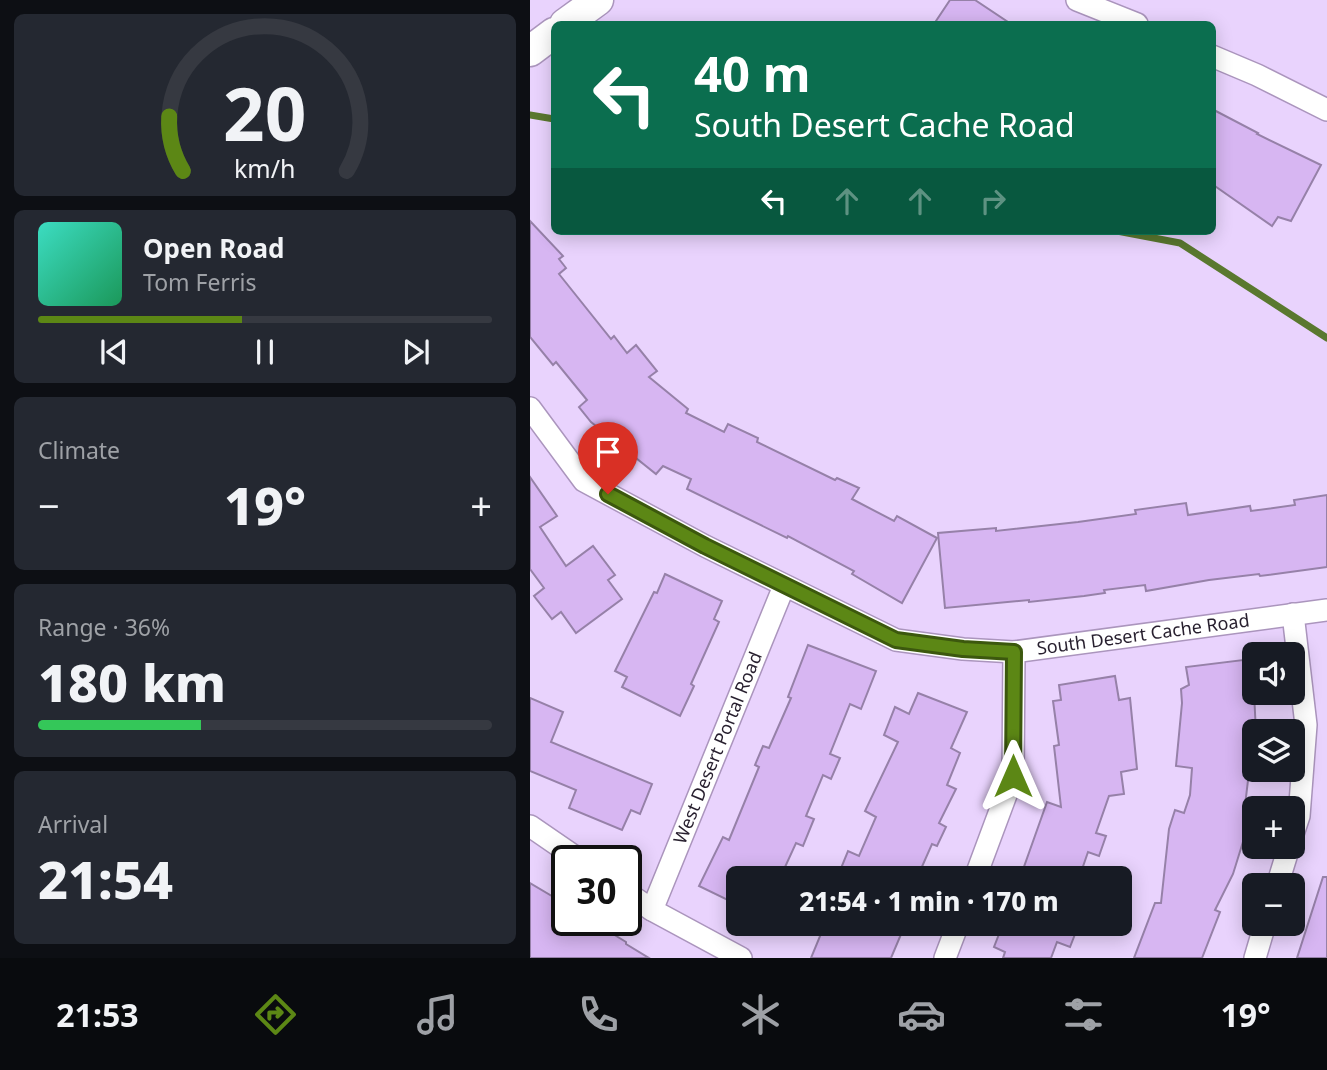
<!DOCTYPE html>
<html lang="en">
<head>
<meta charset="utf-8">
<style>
	:root { --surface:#171b24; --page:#242831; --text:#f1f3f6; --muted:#9ea1a6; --line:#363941; --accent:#5c8715 }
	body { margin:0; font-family:"Noto Sans",sans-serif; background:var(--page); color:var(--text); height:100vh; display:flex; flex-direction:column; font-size:26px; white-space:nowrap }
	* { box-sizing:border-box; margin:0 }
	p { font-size:23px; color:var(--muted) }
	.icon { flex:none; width:38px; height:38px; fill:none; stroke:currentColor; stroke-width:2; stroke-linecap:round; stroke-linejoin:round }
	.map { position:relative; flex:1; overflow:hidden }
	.panel { display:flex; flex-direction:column; gap:14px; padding:14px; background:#0d0f14; width:530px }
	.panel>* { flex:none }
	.guide { position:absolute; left:21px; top:21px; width:665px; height:214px; border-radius:10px; box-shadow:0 4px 18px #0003; background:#0b6e4f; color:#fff; overflow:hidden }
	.buttons { position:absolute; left:712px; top:642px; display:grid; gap:14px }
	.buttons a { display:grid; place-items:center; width:63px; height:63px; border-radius:10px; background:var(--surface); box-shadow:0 4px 18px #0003; font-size:35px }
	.speed { position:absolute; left:21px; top:845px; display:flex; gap:14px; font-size:35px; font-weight:700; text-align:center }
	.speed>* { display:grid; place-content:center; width:91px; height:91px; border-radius:50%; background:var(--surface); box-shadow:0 4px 18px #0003; line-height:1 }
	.speed .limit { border:4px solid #111; border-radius:10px; background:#fff; color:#111 }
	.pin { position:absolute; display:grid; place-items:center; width:60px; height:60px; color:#fff; margin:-72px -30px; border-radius:50% 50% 50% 0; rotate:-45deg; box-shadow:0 0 7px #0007 }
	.pin .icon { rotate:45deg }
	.me { position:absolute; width:77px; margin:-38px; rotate:0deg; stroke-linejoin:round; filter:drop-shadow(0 0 5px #0008) }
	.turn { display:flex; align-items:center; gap:24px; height:147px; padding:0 28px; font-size:32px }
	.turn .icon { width:91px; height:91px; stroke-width:2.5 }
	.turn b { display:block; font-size:49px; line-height:60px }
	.lanes { display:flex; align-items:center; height:66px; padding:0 28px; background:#0003; justify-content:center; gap:35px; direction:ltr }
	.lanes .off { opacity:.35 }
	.big { font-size:52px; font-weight:800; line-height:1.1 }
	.panel .tile { flex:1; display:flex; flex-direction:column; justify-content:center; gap:10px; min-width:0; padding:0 24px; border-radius:10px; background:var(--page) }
	.panel .dial { align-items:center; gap:0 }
	.dial svg { height:182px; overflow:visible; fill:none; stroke:var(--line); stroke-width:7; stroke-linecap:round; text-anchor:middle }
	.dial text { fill:var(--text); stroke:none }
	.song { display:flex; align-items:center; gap:21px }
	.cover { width:84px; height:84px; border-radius:10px; background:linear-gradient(135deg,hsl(170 70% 55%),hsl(150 70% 35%)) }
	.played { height:7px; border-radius:4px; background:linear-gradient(90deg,var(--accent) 45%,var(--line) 45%) }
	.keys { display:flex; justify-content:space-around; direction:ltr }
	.heat { display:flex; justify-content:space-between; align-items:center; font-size:38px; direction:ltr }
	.charge { height:10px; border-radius:5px; background:linear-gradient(90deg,#34c759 36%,var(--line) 0) }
	.trip { position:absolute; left:196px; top:866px; width:406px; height:70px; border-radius:10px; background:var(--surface); box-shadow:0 4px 18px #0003; font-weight:800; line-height:70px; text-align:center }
	.tabs { display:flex; height:112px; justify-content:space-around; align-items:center; background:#090b0e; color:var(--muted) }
	.tabs .icon { width:49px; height:49px }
	.tabs .current { color:var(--accent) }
	.tabs b { font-size:32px; color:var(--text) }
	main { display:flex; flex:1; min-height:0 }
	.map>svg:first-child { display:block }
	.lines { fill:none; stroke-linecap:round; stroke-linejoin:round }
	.stream { stroke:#5a782f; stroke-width:7 }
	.building { fill:#d7b6f2; stroke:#9681a8; stroke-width:2 }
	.street-casing { stroke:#ab95bd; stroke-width:24 }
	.secondary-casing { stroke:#ab95bd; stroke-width:33 }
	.street { stroke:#fff; stroke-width:21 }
	.secondary { stroke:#fff; stroke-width:30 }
	.route-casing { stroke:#3c580e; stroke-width:18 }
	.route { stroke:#5c8715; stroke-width:12 }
	.labels { text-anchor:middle; stroke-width:5; stroke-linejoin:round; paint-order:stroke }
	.street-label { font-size:18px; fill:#271f2e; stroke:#e9d3fd }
</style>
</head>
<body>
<main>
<section class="panel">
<div class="tile dial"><svg viewBox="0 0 100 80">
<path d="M14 69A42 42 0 1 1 86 69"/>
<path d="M14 69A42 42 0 0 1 8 45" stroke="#5c8715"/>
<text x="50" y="56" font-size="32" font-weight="700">20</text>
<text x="50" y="72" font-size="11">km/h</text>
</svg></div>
<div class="tile">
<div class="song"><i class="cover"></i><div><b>Open Road</b><p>Tom Ferris</p></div></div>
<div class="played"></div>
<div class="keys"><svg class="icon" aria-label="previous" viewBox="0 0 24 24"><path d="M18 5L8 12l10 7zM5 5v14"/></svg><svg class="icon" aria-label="pause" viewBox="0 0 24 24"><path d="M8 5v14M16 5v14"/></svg><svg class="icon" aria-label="next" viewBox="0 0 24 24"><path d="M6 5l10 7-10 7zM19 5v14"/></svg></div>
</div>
<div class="tile"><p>Climate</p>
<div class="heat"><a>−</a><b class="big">19°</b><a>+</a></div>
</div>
<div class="tile"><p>Range · 36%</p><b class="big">180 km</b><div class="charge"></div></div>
<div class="tile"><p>Arrival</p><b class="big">21:54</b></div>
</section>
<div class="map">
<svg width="797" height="958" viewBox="0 0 797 958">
	<rect width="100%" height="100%" fill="#e9d3fd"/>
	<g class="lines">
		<g class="stream">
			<polyline points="0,115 24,119"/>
			<polyline points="587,231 650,243 797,338"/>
		</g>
	</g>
	<g class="building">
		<polygon points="420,0 445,0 481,24 404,24"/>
		<polygon points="682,109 728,133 727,134 791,165 761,221 748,217 742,226 682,184"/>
		<polygon points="0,221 33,256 29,259 36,268 29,274 81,339 84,336 97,353 106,345 127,371 119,377 158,409 156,413 194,432 198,424 228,438 227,442 305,480 307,478 329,488 322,499 364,521 367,516 407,538 372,603 322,574 324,571 258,536 257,538 157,489 161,479 133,466 126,474 61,422 49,407 57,400 26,362 23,365 0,337"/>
		<polygon points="0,477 27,516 10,527 36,566 63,546 85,575 78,580 92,599 46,633 31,612 22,619 4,596 14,588 0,569"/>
		<polygon points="797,495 797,567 730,576 729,574 679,580 616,591 615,585 574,590 575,593 554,596 499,602 499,600 415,608 408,533 466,528 466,531 548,522 606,514 605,510 656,503 658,515 720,506 721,511 765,505 764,500"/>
		<polygon points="135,574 192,601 184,619 189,622 161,684 164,686 150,716 92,687 97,677 85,671 124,592 127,593"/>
		<polygon points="278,645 346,671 331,709 320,704 300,754 310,758 301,779 293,775 276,816 284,819 273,846 266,843 250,878 208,878 208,905 169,886 193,837 199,840 229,767 225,765 233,746 239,748 261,698 258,697"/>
		<polygon points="713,660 714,671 720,669 724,693 726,732 724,732 724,772 719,772 714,814 721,816 703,874 685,910 690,912 672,958 604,958 625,903 631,903 639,829 645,810 654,813 660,795 662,768 646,766 652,703 651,689 659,685 656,667"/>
		<polygon points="585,676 589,700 600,698 607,769 591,772 594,794 579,796 566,833 576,836 569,856 558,852 549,878 490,878 517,802 531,807 524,746 529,745 523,701 531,700 529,685"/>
		<polygon points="388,693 437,712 421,748 430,753 417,785 426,789 409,823 416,827 407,846 402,844 387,878 307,878 318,851 329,856 346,817 335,811 368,742 354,735 365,707 379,714"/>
		<polygon points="0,698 33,712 21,742 122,784 110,814 101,810 92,830 39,808 46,790 0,771"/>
		<polygon points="793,877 797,877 797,958 767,958"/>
		<polygon points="0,883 37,905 37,920 60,920 96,942 96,944 119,958 0,958"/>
		<polygon points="295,924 353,924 372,932 361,958 281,958"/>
		<polygon points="473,924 549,924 540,947 527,942 521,958 473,958 475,952 464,947"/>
	</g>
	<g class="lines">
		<defs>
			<g id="street">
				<polyline points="547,0 607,24"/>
				<polyline points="682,56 727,75 797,110"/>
				<path id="s1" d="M0,408L54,481L175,546L366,640L433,649L484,652L797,610"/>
				<polyline points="763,614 776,725 769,816 763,834"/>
				<polyline points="0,826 51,861"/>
				<polyline points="445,878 483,776 484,652"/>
				<polyline points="747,886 759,847"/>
				<polyline points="96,892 122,910 211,958"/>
				<path id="s2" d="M122,910L254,586"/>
				<polyline points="415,958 428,924"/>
				<polyline points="725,958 735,924"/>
			</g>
			<g id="secondary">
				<polyline points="35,24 68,0"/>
				<polyline points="0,51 24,33"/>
			</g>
		</defs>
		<use href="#street" class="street-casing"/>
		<use href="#secondary" class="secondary-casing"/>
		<use href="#street" class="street"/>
		<use href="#secondary" class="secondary"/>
	</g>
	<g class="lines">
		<defs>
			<polyline id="route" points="78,494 175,546 366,640 433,649 484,652 483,776"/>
		</defs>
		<use href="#route" class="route-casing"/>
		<use href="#route" class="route"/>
	</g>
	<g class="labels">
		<g class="street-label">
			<text dy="6" stroke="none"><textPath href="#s1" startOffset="690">South Desert Cache Road</textPath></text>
			<text dy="6" stroke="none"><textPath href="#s2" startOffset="175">West Desert Portal Road</textPath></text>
		</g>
	</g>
</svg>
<div class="buttons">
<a><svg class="icon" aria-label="sound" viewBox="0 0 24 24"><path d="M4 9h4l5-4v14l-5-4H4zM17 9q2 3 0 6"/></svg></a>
<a><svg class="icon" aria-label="layers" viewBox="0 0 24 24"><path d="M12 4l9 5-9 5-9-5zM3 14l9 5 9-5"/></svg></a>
<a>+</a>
<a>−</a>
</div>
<div class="speed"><div class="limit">30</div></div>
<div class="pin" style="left:78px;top:494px;background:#d93025"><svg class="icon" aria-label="arrive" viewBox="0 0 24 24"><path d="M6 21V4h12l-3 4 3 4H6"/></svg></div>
<svg class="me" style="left:483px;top:776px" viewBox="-20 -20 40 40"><path d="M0-17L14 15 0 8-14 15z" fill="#5c8715" stroke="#fff" stroke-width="4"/></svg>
<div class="trip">21:54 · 1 min · 170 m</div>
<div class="guide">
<div class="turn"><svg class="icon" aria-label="left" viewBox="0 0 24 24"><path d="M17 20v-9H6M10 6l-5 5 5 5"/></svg><div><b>40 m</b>South Desert Cache Road</div></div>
<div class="lanes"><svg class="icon" aria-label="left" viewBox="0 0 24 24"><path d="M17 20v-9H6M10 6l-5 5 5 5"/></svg><svg class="icon off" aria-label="ahead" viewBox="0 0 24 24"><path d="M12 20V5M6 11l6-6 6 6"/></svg><svg class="icon off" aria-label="ahead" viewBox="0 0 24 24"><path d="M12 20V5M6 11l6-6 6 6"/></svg><svg class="icon off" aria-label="right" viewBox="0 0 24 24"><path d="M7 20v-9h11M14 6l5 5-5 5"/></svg></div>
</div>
</div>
</main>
<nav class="tabs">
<b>21:53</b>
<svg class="icon current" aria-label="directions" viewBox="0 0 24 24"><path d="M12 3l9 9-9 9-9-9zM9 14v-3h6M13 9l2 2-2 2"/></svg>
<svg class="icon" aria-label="music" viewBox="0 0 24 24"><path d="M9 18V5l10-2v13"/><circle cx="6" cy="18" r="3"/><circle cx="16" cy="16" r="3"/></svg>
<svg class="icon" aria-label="phone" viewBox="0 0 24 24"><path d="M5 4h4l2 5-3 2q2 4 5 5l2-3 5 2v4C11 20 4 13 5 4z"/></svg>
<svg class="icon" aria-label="climate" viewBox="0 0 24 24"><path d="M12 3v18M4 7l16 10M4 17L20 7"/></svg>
<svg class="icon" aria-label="car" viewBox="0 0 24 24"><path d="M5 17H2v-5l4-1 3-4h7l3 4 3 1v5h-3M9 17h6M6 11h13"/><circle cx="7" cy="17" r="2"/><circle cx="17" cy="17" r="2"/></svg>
<svg class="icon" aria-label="filters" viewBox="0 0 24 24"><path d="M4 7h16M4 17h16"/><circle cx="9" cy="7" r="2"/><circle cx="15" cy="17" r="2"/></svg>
<b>19°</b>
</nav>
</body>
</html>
